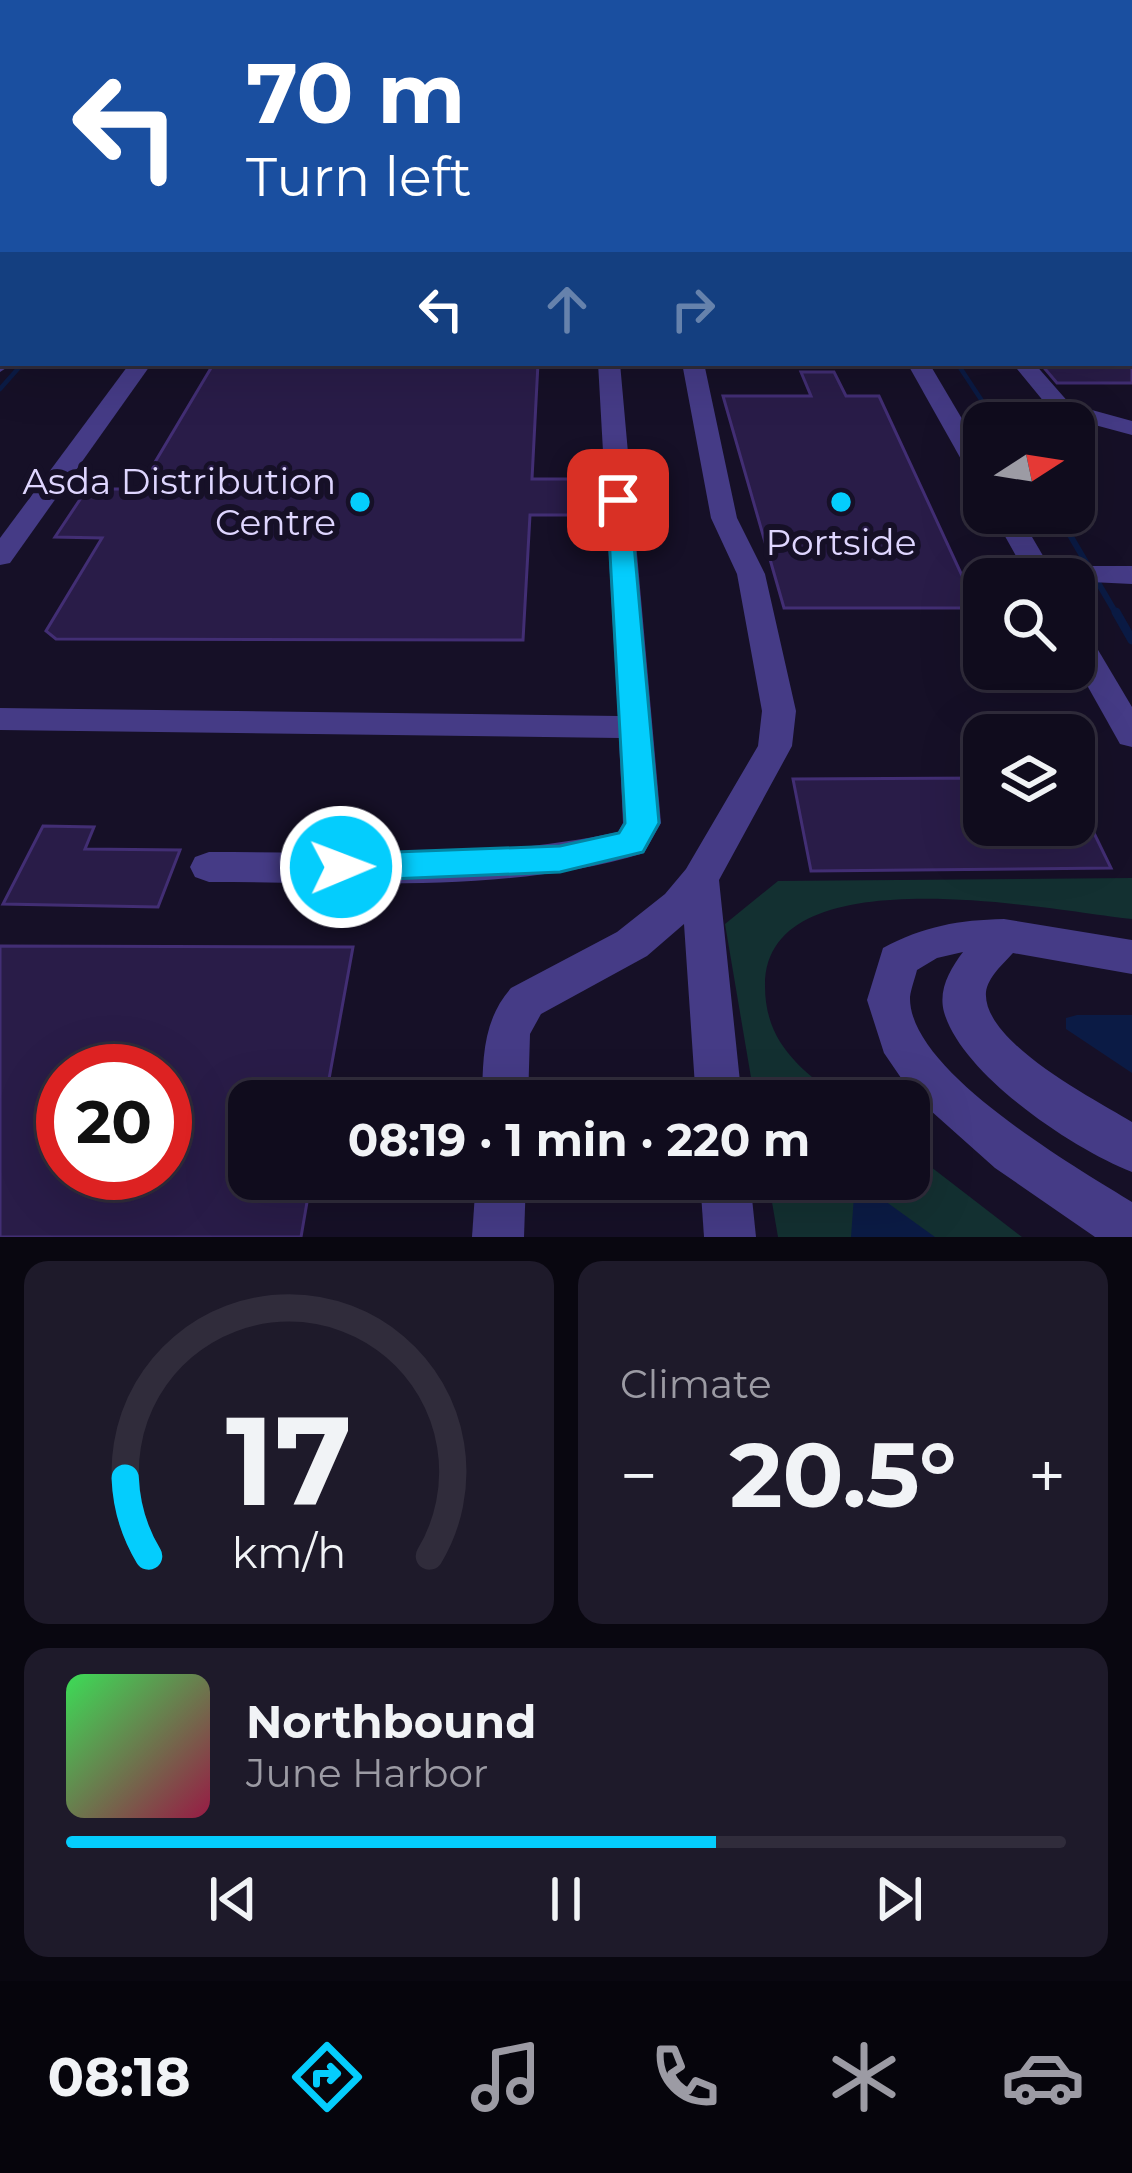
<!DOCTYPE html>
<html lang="en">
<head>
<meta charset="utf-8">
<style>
	:root { --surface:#100c1d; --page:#1e1a2a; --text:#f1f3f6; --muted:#9c9ba4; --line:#302c3b; --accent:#04cdfd }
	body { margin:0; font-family:Montserrat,sans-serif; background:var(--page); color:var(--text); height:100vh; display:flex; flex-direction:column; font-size:45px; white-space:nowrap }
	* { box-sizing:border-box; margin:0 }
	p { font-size:39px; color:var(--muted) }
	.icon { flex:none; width:66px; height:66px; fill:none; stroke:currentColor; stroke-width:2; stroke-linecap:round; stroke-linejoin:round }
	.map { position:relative; height:1237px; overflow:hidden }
	.drawer { display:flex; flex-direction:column; gap:24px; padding:24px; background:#090710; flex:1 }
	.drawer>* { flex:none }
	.hud { position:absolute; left:0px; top:0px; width:1134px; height:366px; box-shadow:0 12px 48px #0002,0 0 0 3px var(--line); background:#1a4fa0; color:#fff; overflow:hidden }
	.needle { width:78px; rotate:78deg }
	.buttons { position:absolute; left:963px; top:402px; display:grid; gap:24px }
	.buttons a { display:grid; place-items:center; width:132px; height:132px; border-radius:24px; background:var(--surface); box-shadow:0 12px 48px #0002,0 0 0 3px var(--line); font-size:60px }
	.speed { position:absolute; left:36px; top:1044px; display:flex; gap:24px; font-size:60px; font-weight:700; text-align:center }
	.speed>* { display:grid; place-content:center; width:156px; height:156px; border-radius:50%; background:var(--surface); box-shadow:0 12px 48px #0002,0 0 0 3px var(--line); line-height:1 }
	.speed .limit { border:18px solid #d22; background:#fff; color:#111 }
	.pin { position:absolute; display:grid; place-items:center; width:102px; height:102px; color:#fff; margin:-51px; border-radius:24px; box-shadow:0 6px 18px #0006 }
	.me { position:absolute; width:132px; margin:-66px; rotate:89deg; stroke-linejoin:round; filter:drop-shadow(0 0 9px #0008) }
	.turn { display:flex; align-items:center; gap:42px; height:252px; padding:0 48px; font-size:54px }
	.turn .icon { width:156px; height:156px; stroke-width:2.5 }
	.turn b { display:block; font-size:84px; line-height:102px }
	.lanes { display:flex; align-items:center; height:114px; padding:0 48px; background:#0003; justify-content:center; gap:60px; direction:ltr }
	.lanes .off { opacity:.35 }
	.big { font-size:90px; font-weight:700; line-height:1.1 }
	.drawer .tile { flex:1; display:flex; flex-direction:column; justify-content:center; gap:18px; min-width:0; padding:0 42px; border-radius:24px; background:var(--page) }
	.drawer .dial { align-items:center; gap:0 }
	.dial svg { height:312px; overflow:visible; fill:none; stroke:var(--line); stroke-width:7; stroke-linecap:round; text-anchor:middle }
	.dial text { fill:var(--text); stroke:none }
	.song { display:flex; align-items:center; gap:36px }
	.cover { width:144px; height:144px; border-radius:18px; background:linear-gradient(135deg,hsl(130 70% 55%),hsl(340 70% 35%)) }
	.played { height:12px; border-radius:6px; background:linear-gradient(90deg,var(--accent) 65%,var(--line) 65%) }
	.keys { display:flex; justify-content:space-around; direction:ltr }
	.heat { display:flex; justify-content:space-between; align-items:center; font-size:66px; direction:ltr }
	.drawer .tiles { flex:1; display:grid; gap:24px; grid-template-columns:1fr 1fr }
	.tile:last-child { grid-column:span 2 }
	.trip { position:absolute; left:228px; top:1080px; width:702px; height:120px; border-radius:24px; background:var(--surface); box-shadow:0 12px 48px #0002,0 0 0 3px var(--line); font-weight:700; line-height:120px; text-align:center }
	.dock { display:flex; height:192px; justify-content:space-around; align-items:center; background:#06050c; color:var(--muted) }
	.dock .icon { width:84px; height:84px }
	.dock .on { color:var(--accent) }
	.dock b { font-size:54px; color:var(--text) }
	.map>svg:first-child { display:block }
	.green { fill:#133031 }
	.water { fill:#0b1b45 }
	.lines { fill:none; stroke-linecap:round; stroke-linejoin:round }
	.stream-far2 { stroke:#0b1b45; stroke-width:4.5 }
	.stream-far1 { stroke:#0b1b45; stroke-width:6 }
	.stream { stroke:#0b1b45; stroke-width:9 }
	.building { fill:#291c48; stroke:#422e74; stroke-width:3; fill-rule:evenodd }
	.minor { fill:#453b86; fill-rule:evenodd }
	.highway { fill:#fe5295; fill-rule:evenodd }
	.route { fill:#04cdfd; stroke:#0385a4; stroke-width:3 }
	.poi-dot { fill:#04cdfd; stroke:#161027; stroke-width:4.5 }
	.labels { text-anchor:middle; stroke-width:12; stroke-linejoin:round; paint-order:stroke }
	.poi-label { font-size:36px; fill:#dfd6ff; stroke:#161027; text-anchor:end }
</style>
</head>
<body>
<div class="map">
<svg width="1132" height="1237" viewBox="0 0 1132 1237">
	<rect width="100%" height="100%" fill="#161027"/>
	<g class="green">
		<path d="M1132,878V919C1054,911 764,851 765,986C765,1043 801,1070 843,1101H755L725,924L778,881Z"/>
		<polygon points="909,1150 1022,1237 778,1237 768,1179 909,1179"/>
	</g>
	<g class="water">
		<polygon points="1077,1015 1132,1015 1132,1073 1066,1029 1066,1018"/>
		<polygon points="867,1188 935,1237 851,1237 854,1196"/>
	</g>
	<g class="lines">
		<g class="stream-far2">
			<polyline points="957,363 988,410"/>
			<polyline points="0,389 23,363"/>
		</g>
		<g class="stream-far1">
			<polyline points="986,407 997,423"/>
			<polyline points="1057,513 1117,615"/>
		</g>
		<polyline class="stream" points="1116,612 1132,640"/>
	</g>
	<g class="building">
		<polygon points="214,363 538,363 532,479 588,479 589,515 530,515 523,640 56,639 46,631 102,538 55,537 87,489 139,489"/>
		<polygon points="1040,363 1132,363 1132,383 1057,383"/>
		<polygon points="801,372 834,372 846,396 879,396 977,608 784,608 723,396 811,396"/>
		<polygon points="984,778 984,825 1074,825 1074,792 1111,868 811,871 793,779"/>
		<polygon points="43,826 94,827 85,849 180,850 158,907 3,904"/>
		<path d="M0,946L353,947L325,1101H249V1179H311L301,1237H0ZM63,1071H165V1173H63Z"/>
	</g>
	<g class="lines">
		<g class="minor">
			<rect x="1131" y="153" width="1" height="8"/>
			<rect x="0" y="217" width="3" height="10"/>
			<rect x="1131" y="226" width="1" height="10"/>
			<polygon points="0,357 3,363 14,363 0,372"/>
			<polygon points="130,363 152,363 10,563 0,565 0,538"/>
			<path d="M598,363H620L661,823L644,853C510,894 349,882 209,882L195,877L190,867L195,857L209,852C344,852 486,861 618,832L623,823L619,738L0,730V708L618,716Z"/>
			<path d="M682,363H704L737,518L765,574L796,711L792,746L719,880L742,1101H696L684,924L647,956L541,1014L530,1034L528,1101H482C483,1060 482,1021 511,988L617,932L665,894L686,869L758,746L762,711L737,574L711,518Z"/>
			<polygon points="907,363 929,363 984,456 984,485 971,477"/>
			<polygon points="1012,363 1034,363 1070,404 1132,421 1132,435 1054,414"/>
			<polygon points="992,513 1018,513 1049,566 1132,566 1132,584 1029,579"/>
			<polygon points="1074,625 1085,628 1132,707 1132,747 1120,744 1074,662"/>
			<path d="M1004,919L1132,940V974L1013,953C1003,964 988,977 986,992C982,1042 1094,1099 1132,1122V1172C1073,1149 962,1075 944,1012C938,990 950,969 963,952L937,958L917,970C915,978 911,989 910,997C908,1071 1076,1167 1132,1202V1237H1095L995,1168L912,1094L884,1053L867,1000L883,948C924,926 959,920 1004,919Z"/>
			<polygon points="476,1179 526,1179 524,1237 472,1237"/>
			<polygon points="700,1179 750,1179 756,1237 704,1237"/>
		</g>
		<g class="highway">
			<rect x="0" y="146" width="3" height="10"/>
			<rect x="1131" y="146" width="1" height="10"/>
		</g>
	</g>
	<linearGradient id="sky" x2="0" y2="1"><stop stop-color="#0c0915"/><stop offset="0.43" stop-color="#363752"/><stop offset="1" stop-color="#363752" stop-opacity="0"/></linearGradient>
	<rect width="1132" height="304" fill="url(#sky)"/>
	<polygon class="route" points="618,492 630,500 659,823 643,852 560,872 341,881 328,877 323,867 328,858 341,854 560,846 619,833 625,823 607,500"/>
	<g class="poi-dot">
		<circle cx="360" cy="502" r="12"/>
		<circle cx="841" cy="502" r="12"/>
	</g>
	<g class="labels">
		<g class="poi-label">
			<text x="336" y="494">Asda Distribution<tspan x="336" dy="41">Centre</tspan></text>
			<text x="841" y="555" text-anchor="middle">Portside</text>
		</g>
	</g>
</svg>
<div class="buttons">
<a><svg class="needle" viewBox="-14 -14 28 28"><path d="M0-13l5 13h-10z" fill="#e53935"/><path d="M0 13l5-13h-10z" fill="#9c9ba4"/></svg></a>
<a><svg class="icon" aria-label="search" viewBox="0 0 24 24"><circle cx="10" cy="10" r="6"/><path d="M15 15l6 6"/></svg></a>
<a><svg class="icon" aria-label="layers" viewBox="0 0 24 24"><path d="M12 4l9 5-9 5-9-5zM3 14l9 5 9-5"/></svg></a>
</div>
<div class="speed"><div class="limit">20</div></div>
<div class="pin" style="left:618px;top:500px;background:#d93025"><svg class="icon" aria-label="arrive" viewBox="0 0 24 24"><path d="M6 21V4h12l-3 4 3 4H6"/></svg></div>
<svg class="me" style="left:341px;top:867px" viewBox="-20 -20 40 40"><circle r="17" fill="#04cdfd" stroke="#fff" stroke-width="3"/><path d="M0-11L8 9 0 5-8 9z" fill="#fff"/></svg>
<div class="trip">08:19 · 1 min · 220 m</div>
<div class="hud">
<div class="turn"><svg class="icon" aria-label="left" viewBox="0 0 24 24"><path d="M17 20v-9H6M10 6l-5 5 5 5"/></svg><div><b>70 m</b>Turn left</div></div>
<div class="lanes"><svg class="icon" aria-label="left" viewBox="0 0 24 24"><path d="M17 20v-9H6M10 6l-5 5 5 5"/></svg><svg class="icon off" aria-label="ahead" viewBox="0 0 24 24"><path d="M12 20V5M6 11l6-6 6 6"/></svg><svg class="icon off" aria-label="right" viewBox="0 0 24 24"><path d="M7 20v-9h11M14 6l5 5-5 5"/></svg></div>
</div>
</div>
<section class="drawer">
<div class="tiles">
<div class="tile dial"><svg viewBox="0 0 100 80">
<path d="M14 69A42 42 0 1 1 86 69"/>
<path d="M14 69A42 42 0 0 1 8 49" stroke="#04cdfd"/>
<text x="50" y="56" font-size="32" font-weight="700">17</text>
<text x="50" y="72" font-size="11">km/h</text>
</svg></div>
<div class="tile"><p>Climate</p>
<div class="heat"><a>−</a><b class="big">20.5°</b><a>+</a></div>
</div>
<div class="tile">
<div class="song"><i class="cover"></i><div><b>Northbound</b><p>June Harbor</p></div></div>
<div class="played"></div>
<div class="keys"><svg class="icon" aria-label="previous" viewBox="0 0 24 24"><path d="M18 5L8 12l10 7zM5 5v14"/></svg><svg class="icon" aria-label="pause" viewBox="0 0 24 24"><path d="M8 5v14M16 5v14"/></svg><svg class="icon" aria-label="next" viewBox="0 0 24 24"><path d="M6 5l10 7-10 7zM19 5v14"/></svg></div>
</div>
</div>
</section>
<nav class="dock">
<b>08:18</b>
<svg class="icon on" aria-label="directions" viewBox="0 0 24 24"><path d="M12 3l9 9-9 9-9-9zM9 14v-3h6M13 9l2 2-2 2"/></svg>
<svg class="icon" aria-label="music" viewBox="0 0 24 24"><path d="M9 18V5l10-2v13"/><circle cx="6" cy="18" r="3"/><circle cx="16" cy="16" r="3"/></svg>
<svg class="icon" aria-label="phone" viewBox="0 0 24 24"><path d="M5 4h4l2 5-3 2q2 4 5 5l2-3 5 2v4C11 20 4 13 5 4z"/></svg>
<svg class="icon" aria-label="climate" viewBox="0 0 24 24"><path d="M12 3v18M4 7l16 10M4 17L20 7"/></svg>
<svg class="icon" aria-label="car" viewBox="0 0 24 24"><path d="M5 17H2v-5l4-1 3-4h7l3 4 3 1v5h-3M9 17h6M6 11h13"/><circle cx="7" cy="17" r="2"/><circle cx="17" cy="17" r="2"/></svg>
</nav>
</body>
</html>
